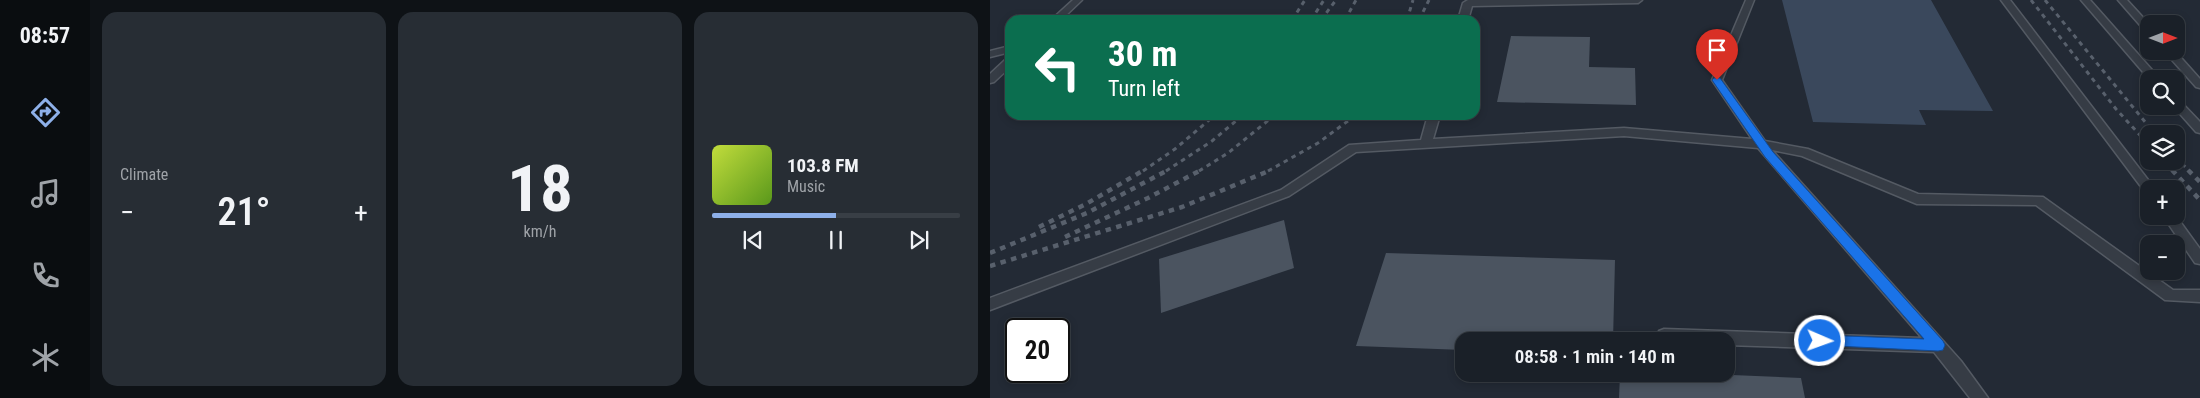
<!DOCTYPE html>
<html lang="en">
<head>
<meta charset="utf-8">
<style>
	:root { --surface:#1a2028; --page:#272d34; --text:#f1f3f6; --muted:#9fa3a8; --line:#383e45; --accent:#8eb0e9 }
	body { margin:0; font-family:"Roboto Condensed",sans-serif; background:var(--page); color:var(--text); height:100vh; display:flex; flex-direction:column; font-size:19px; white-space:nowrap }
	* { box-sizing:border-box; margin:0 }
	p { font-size:16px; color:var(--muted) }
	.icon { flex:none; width:28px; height:28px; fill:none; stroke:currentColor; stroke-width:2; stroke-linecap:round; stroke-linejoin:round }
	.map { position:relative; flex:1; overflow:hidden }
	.drawer { display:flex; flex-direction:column; gap:12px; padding:12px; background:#0e1216; width:900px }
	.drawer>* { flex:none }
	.hud { position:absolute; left:15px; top:15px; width:475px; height:105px; border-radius:15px; box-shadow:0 2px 8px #0003,0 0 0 1px var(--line); background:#0b6e4f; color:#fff; overflow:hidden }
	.needle { width:32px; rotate:90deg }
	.fabs { position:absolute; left:1150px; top:15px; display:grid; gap:10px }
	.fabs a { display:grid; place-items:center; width:45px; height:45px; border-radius:10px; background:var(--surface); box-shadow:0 2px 8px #0003,0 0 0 1px var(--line); font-size:25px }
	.speed { position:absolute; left:15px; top:318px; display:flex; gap:10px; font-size:25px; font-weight:700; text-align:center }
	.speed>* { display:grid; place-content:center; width:65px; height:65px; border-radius:50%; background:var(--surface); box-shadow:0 2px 8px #0003,0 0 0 1px var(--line); line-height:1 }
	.speed .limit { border:2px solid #111; border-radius:8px; background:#fff; color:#111 }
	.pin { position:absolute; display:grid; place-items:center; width:42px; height:42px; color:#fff; margin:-51px -21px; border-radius:50% 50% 50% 0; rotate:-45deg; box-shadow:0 0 5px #0007 }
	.pin .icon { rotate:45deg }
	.me { position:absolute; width:55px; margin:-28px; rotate:92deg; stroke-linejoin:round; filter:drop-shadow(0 0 4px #0008) }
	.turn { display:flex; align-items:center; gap:18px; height:105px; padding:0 20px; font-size:22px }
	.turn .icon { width:65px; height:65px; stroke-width:2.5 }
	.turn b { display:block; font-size:35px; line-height:42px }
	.big { font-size:38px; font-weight:600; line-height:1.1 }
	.drawer .tile { flex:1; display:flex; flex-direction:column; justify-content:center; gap:8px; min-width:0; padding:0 18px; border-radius:15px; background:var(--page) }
	.drawer .dial { align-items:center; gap:0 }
	.dial b { font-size:65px; line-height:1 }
	.song { display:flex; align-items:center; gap:15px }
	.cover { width:60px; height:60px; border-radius:8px; background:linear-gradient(135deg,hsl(70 70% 55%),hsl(90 70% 35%)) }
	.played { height:5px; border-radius:2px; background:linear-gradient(90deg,var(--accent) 50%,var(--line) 50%) }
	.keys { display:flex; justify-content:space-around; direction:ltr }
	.heat { display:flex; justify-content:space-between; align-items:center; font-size:28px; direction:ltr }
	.drawer .tiles { flex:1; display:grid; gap:12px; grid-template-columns:repeat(3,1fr) }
	.trip { position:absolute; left:465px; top:332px; width:280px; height:50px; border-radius:15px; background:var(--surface); box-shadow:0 2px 8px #0003,0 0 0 1px var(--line); font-weight:600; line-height:50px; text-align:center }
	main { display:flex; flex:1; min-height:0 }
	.tabs { display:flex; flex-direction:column; width:90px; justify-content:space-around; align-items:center; background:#0a0d10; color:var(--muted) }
	.tabs .icon { width:35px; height:35px }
	.tabs .active { color:var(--accent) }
	.tabs b { font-size:22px; color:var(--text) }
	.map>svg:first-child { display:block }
	.water { fill:#3a485c }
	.building { fill:#4b5460 }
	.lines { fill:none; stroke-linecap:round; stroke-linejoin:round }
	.lane-casing { stroke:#545a63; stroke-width:3 }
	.lane { fill:#363c45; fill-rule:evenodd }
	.rail-far1 { stroke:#58606c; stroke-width:3; stroke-dasharray:4.5 4.5; stroke-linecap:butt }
	.rail { stroke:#58606c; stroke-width:4.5; stroke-dasharray:5.5 5.5; stroke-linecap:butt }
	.route { fill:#1a73e8; stroke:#114b97 }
</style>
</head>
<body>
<main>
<nav class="tabs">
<b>08:57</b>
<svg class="icon active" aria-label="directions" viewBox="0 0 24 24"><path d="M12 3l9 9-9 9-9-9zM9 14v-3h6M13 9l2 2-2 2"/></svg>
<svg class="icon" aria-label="music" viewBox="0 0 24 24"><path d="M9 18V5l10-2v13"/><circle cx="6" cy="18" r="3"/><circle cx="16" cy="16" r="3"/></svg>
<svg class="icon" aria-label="phone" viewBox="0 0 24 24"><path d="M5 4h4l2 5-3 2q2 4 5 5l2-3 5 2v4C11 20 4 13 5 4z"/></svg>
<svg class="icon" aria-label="climate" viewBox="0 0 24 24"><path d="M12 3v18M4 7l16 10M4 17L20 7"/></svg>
</nav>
<section class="drawer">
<div class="tiles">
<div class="tile"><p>Climate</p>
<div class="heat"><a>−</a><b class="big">21°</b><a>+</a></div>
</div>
<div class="tile dial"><b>18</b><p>km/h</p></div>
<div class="tile">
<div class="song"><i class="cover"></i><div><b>103.8 FM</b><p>Music</p></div></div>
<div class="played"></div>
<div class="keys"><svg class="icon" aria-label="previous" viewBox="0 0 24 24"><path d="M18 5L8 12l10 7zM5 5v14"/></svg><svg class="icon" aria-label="pause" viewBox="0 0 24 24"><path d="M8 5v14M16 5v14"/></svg><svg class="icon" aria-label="next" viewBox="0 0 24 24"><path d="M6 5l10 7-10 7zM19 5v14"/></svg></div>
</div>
</div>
</section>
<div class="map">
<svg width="1210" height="398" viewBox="0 0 1210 398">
	<rect width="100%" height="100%" fill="#232a35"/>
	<polygon class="water" points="792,0 941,0 1003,111 929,110 936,125 823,122"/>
	<g class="building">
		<polygon points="521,36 600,37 599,67 645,68 646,105 507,102"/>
		<polygon points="294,220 304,268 171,313 169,259"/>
		<polygon points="396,253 625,260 623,341 474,341 474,350 366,346"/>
		<polygon points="630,374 718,374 811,378 815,398 629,398"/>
	</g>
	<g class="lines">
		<defs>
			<g id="lane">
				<polygon points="83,0 92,0 71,20 61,20"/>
				<polygon points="478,0 652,0 648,3 482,6 478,20 468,20 473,3"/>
				<polygon points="756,0 764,0 732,80 775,141 818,149 928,194 1053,197 1183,290 1210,290 1210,302 1175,300 1046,205 927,204 812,156 782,150 971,361 998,398 980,398 944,352 736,345 736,341 670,341 667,336 669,331 674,329 932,338 768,148 634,136 366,152 299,196 0,310 0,298 291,190 359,145 431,140 438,115 450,115 443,139 634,128 762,139 722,80"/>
				<polygon points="1011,0 1020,0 1165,189 1159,189 1159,193 1155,192"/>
				<polygon points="1091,0 1100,0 1170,79 1159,79"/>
				<polygon points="1128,0 1137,0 1159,24 1159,33 1156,32"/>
				<polygon points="20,46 20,52 0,57 0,51"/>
				<polygon points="1174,51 1185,51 1210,79 1210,88 1206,87"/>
				<polygon points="20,58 20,67 4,82 0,83 0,74 16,59"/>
				<polygon points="1186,100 1190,101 1210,122 1210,133 1206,132 1183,106 1186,106"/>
				<polygon points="1173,216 1186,216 1210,249 1210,264 1205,263"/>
			</g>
		</defs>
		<use href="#lane" class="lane-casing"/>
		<use href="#lane" class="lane"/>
		<g class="rail-far1">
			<polyline points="1041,0 1126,109 1159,145"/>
			<polyline points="1055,0 1165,134"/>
			<polyline points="302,20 315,0"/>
			<polyline points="321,20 334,0"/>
			<polyline points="331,20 346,0"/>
			<polyline points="355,20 366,0"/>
			<polyline points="417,20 423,0"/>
			<polyline points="429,20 439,0"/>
			<polyline points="1186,157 1199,171"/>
			<polyline points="1174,161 1183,171"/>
			<polyline points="153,171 185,149 225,115"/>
			<polyline points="176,171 222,141 253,115"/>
			<polyline points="209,171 238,153 285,115"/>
			<polyline points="278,171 328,143 366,115"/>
		</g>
		<g class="rail">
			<polyline points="1182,170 1210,200"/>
			<polyline points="1198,170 1210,182"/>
			<polyline points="49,227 96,204 154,170"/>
			<polyline points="75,237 158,198 211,170"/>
			<polyline points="0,253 97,213 178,170"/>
			<polyline points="0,266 192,207 281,170"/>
		</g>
	</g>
	<polygon class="route" points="724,78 730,78 783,152 953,341 955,345 953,350 948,351 826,345 824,341 826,337 830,335 934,339 775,157 722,80"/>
</svg>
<div class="fabs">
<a><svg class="needle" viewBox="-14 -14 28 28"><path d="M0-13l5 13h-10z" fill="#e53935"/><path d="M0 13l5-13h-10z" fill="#9fa3a8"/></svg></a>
<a><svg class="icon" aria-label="search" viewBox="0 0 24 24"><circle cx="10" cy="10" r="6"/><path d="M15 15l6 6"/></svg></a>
<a><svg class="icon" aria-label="layers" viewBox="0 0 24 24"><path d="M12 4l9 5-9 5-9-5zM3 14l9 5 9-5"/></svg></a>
<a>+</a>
<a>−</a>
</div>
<div class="speed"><div class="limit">20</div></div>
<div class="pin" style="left:727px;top:80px;background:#d93025"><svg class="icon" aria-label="arrive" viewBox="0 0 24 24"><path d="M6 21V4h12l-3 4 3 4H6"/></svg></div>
<svg class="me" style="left:830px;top:341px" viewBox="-20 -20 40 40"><circle r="17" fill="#1a73e8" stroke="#fff" stroke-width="3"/><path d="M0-11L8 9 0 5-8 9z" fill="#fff"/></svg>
<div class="trip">08:58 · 1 min · 140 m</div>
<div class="hud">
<div class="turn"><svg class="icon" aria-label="left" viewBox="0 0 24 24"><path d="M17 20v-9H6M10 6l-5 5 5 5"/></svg><div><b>30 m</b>Turn left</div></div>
</div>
</div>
</main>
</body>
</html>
